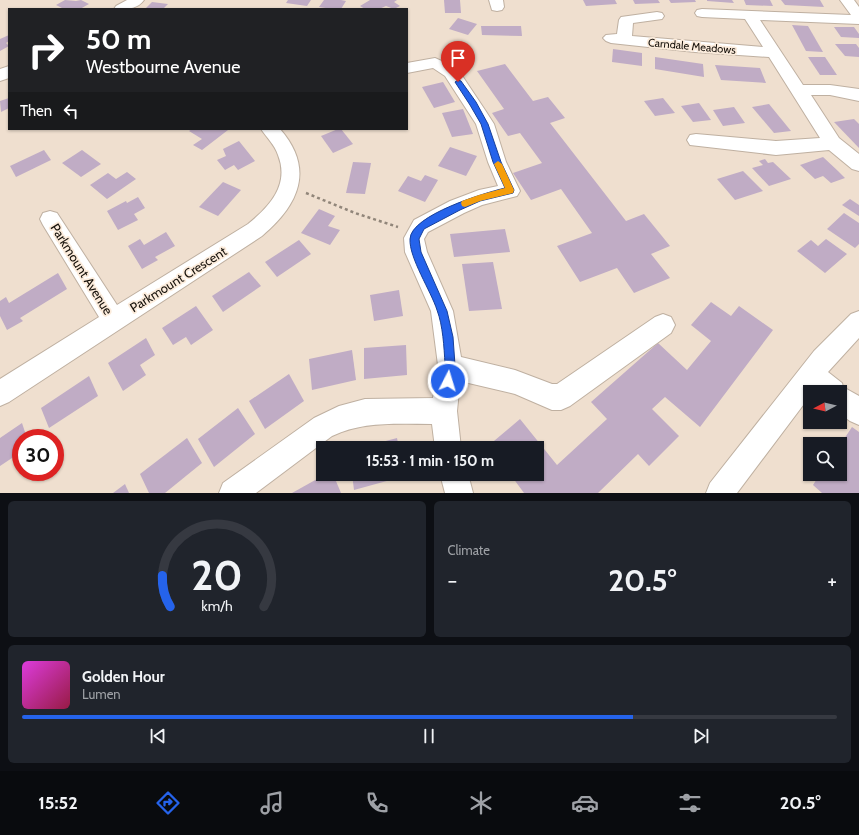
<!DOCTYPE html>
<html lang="en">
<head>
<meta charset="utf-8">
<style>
	:root { --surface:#171b24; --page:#20242c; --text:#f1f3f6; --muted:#9ea1a6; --line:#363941; --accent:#2563eb }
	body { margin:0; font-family:Cabin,sans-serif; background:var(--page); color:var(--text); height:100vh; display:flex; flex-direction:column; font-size:15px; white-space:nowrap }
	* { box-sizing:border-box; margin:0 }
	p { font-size:13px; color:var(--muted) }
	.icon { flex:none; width:22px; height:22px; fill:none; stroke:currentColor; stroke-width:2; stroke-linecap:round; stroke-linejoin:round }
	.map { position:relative; height:493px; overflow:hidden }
	.drawer { display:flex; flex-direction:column; gap:8px; padding:8px; background:#0d0f14; flex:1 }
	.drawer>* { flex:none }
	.guide { position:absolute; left:8px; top:8px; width:400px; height:122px; border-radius:0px; box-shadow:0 1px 3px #0004; background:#202124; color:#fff; overflow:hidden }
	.needle { width:26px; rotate:263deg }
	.fabs { position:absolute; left:803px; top:385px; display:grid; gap:8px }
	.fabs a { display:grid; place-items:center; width:44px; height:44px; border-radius:0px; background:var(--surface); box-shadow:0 1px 3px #0004; font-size:20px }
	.speed { position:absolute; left:12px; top:429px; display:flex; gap:8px; font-size:20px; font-weight:700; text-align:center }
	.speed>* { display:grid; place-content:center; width:52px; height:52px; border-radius:50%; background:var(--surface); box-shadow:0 1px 3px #0004; line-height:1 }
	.speed .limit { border:6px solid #d22; background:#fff; color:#111 }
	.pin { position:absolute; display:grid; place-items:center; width:34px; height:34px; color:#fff; margin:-41px -17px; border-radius:50% 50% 50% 0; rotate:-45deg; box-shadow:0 0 4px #0007 }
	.pin .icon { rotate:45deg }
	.me { position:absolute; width:44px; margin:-22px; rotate:5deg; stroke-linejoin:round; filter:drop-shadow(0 0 3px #0008) }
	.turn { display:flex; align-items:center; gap:14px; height:84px; padding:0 12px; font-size:18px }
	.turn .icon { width:52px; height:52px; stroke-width:2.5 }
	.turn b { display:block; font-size:28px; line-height:34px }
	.then { display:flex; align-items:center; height:38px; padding:0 12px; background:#0003; gap:8px; font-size:15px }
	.big { font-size:30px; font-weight:800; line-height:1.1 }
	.drawer .card { flex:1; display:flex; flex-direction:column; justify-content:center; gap:6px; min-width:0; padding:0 14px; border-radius:6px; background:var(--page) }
	.drawer .dial { align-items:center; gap:0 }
	.dial svg { height:104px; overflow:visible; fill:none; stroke:var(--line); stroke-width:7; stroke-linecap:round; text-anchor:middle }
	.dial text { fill:var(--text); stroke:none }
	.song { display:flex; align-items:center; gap:12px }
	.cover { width:48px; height:48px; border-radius:6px; background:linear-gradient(135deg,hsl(300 70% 55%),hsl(340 70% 35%)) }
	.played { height:4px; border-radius:2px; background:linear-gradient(90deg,var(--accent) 75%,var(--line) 75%) }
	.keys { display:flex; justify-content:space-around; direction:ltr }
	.heat { display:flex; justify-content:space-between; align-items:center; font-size:22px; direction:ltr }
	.drawer .tiles { flex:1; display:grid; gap:8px; grid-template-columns:1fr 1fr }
	.card:last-child { grid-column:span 2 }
	.trip { position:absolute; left:316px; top:441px; width:228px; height:40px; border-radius:0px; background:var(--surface); box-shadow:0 1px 3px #0004; font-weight:800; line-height:40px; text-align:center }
	.tab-bar { display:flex; height:64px; justify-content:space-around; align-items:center; background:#090b0e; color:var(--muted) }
	.tab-bar .icon { width:28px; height:28px }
	.tab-bar .on { color:var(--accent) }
	.tab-bar b { font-size:18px; color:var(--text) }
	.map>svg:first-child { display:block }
	.building { fill:#c0acc5 }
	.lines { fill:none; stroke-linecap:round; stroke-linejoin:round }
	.minor-casing { stroke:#bfb0a1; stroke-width:2 }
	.path { stroke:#91867a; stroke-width:2.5; stroke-dasharray:3 3; stroke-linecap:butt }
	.minor { fill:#fff; fill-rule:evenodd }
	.route { fill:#2563eb; stroke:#184099 }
	.slow { fill:#f59e0b }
	.labels { text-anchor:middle; stroke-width:3.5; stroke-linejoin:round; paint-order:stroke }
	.far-street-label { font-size:11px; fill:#16110b; stroke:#fcecdc }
	.street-label { font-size:13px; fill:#16110b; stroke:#fcecdc }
</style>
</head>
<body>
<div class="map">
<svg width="859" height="493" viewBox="0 0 859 493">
	<rect width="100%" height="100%" fill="#efdfcf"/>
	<g class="building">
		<polygon points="65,0 76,1 81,0 89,4 80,9 64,9 56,5"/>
		<polygon points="288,0 311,0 307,6 286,3"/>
		<polygon points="324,0 341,0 346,1 341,9 332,9 319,7"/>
		<polygon points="370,0 397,0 394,2 400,6 394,9 386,6 379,9 365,9 360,6"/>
		<polygon points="444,0 460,0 461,13 445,13"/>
		<polygon points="583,0 615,0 617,4 586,6"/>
		<polygon points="633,0 658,0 660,3 635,4"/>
		<polygon points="669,0 695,0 696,2 671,3"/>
		<polygon points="707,0 732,0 734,3 707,1"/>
		<polygon points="744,0 770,0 773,6 746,5"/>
		<polygon points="781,0 820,0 824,7 785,5"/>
		<polygon points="152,2 168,4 163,9 145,9"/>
		<polygon points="458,18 477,24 468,35 449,29"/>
		<polygon points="792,25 808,26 823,52 806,51"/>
		<polygon points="481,26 521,26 522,36 482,35"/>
		<polygon points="834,27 854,27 859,34 859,38 841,37"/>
		<polygon points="9,35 9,41 6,43 9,46 0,51 0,39"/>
		<polygon points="835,44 856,44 859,48 859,57 845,56"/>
		<polygon points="613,49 642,53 642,66 612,62"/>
		<polygon points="655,57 703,64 704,77 655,69"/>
		<polygon points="808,57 825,57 837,75 820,75"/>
		<polygon points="505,64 533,101 548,97 565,118 550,123 626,221 644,214 670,246 651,254 670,278 634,293 617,268 580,282 557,246 592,233 561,189 531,200 513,173 542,163 520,133 508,136 492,113 504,109 477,71"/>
		<polygon points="715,65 760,68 766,83 721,80"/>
		<polygon points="443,82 455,102 434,108 422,87"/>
		<polygon points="9,98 9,108 1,112 0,101"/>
		<polygon points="663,98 675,113 655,116 644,101"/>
		<polygon points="699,103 711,120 693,122 681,106"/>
		<polygon points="769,104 791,131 774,133 752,107"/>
		<polygon points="734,107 745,123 723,126 713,110"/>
		<polygon points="463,109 473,134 452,137 442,113"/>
		<polygon points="854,119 859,124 859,148 834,122"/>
		<polygon points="192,129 226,129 228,130 202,150 193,145 202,139 189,131"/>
		<polygon points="338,129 341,129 353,144 333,153 321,136"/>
		<polygon points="239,141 255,161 238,170 234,165 225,170 217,160 226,156 223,149"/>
		<polygon points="450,147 477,156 466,176 438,166"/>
		<polygon points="44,150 51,160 16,177 10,166"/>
		<polygon points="82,150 101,164 81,177 62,163"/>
		<polygon points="823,157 838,171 845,178 831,183 823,176 815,179 800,165"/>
		<polygon points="765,159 768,163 773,162 791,179 769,186 752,168 763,165 759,161"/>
		<polygon points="353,162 371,163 365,194 346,193"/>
		<polygon points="743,171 763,191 735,200 717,179"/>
		<polygon points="127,172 136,179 107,199 90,185 108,173 116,179"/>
		<polygon points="425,175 438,180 425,202 398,191 408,176 421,181"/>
		<polygon points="223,182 241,190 218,216 199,207"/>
		<polygon points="138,197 145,208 134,214 138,220 118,230 107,211 126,201 127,203"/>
		<polygon points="850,199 859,205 859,216 842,205"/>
		<polygon points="319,209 335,216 328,226 340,230 330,245 301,233"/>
		<polygon points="844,213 859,223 859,244 855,248 827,229"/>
		<polygon points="505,229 510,252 454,257 450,234"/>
		<polygon points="166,232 175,246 155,257 158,260 142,269 128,246 140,239 144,245"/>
		<polygon points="826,239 847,254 825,273 797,251 811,240 818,246"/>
		<polygon points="299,240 311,254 277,277 265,262"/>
		<polygon points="493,262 502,309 469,311 462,264"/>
		<polygon points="249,272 261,286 223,312 212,296"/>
		<polygon points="58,273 67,289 20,318 23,321 7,330 0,316 0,301 6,297 9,303"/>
		<polygon points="399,290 403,316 374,321 370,295"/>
		<polygon points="711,302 731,316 739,306 773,330 700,427 665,397 652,409 679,436 649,466 638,454 598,493 524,493 510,474 537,474 537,448 490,448 488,446 520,419 557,465 607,419 591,402 658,343 687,370 711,341 691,325"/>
		<polygon points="196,306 213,330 191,345 186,337 173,345 162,328"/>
		<polygon points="146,338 155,355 140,365 146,375 123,391 108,363"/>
		<polygon points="406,345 407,375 364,379 364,348"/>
		<polygon points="352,350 356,380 312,390 309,359"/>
		<polygon points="289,374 304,401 265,429 249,401"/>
		<polygon points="89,376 98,396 49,428 41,408"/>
		<polygon points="238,408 255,434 214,467 198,439"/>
		<polygon points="22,423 27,438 21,438 21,452 0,466 0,438"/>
		<polygon points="852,427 859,432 859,493 822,493 813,485 820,474 840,474 840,445"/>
		<polygon points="187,438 202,463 165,493 149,493 140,474"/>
		<polygon points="397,438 399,448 363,448 363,447"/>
		<polygon points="326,474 333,474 341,493 292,493"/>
		<polygon points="352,474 404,474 405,476 354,490"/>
		<polygon points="125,484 129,493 113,493"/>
	</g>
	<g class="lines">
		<defs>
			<g id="minor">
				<path d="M127,0H144C137,10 125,9 114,9L116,6Z"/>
				<polygon points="489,0 503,0 504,7 502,10 497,11 492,10"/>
				<polygon points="840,0 854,0 859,7 859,24 760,20 803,85 830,85 859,89 859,101 830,95 811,95 839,138 859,154 859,171 852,169 829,150 776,155 690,145 687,140 690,135 696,134 776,141 820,138 769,57 695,52 611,43 606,41 603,38 606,35 617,34 619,20 621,17 657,12 662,13 664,16 662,19 633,23 632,36 763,47 745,19 702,17 697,16 695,13 697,10 702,9 851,15"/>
				<path d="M435,58L457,68L485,110L494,124L506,162L520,191L517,196L482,205L464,213L428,232L424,239L427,252L453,311L461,357L515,370L552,384H557L655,317L663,314L671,317L675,325L671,333L570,406L561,410H552L515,394L460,381L457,411L461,448H435L432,424C398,424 363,421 332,436L256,493H219L223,483L314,418L339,406L365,399L433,398L438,365L431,311L405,252L404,238L414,220L450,201L479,190L498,186L488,162L476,124L445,76L433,68L407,73V63Z"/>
				<polygon points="9,66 9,78 0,81 0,69"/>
				<path d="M261,129H280C315,169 299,205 262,236L9,402L0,406V379L99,317L43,225L40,219L43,213L50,211L57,213L117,305L248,224C269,207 290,185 278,155C275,145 267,138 261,129Z"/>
				<polygon points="859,311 859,338 828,372 842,383 843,387 859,396 859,425 850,421 840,414 840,392 810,392 810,396 737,493 706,493 710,483 814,351 851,314"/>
				<polygon points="440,474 468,474 473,493 445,493"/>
			</g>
		</defs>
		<use href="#minor" class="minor-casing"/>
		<polyline class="path" points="306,193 355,213 398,227"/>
		<use href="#minor" class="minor"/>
	</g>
	<path class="route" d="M458,80L461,81L476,102L488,124L501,162L514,190L513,193L480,201L460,210L424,229L419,239L421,252L447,311L453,337L455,365L452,385L448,387L444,385C441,378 445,371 445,364C444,347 443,326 437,310C431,291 409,258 410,239C411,215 484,193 505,188L493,162L481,124L470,105L455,82Z"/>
	<polygon class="slow" points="498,161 502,164 514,190 513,193 480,201 465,207 462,206 461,203 462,201 479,195 505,188 494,164"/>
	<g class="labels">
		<g class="far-street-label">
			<text transform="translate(692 46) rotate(5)" y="4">Carndale Meadows</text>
		</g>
		<g class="street-label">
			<text transform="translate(82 269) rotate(58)" y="5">Parkmount Avenue</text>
			<text transform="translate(178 279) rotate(-32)" y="5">Parkmount Crescent</text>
		</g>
	</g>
</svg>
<div class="fabs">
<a><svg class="needle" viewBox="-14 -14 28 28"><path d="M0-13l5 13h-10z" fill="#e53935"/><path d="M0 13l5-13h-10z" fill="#9ea1a6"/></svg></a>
<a><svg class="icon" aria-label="search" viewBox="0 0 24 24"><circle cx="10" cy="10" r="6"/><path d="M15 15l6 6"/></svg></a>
</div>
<div class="speed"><div class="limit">30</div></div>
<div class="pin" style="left:458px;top:82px;background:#d93025"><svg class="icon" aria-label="arrive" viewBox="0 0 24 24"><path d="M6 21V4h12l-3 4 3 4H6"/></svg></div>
<svg class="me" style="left:448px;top:381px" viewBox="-20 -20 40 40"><circle r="17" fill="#2563eb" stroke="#fff" stroke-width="3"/><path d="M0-11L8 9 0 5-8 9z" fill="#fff"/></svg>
<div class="trip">15:53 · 1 min · 150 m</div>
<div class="guide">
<div class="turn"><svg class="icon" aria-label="right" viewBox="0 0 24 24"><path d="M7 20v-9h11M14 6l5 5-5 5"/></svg><div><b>50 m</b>Westbourne Avenue</div></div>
<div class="then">Then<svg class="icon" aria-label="left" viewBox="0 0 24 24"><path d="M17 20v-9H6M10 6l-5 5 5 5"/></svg></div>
</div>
</div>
<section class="drawer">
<div class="tiles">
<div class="card dial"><svg viewBox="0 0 100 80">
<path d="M14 69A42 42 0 1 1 86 69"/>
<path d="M14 69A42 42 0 0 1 8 45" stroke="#2563eb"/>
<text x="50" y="56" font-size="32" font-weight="700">20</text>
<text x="50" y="72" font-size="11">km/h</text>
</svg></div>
<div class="card"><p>Climate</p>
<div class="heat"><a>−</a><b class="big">20.5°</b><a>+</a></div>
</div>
<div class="card">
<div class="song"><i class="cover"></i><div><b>Golden Hour</b><p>Lumen</p></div></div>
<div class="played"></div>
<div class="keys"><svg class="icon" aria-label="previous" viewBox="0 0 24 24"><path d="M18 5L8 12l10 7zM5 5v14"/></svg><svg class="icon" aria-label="pause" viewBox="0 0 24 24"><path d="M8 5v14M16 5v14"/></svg><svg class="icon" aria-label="next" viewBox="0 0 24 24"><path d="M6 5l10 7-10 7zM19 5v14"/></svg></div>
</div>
</div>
</section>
<nav class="tab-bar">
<b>15:52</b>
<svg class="icon on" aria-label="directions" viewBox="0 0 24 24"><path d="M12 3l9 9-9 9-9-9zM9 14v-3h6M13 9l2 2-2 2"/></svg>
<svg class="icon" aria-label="music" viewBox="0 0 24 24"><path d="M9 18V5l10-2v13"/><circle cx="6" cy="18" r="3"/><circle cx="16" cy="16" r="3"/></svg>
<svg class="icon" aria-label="phone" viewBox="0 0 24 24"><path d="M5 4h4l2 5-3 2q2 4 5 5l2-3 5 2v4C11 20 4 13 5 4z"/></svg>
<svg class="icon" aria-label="climate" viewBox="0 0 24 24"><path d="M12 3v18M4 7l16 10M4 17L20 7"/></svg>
<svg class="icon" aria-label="car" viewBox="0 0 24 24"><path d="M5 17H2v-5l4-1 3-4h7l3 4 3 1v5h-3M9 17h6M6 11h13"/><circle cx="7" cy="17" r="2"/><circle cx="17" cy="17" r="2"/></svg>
<svg class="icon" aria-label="filters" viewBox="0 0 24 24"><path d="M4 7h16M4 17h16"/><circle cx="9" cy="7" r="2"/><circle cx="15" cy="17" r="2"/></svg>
<b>20.5°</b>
</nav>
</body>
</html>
